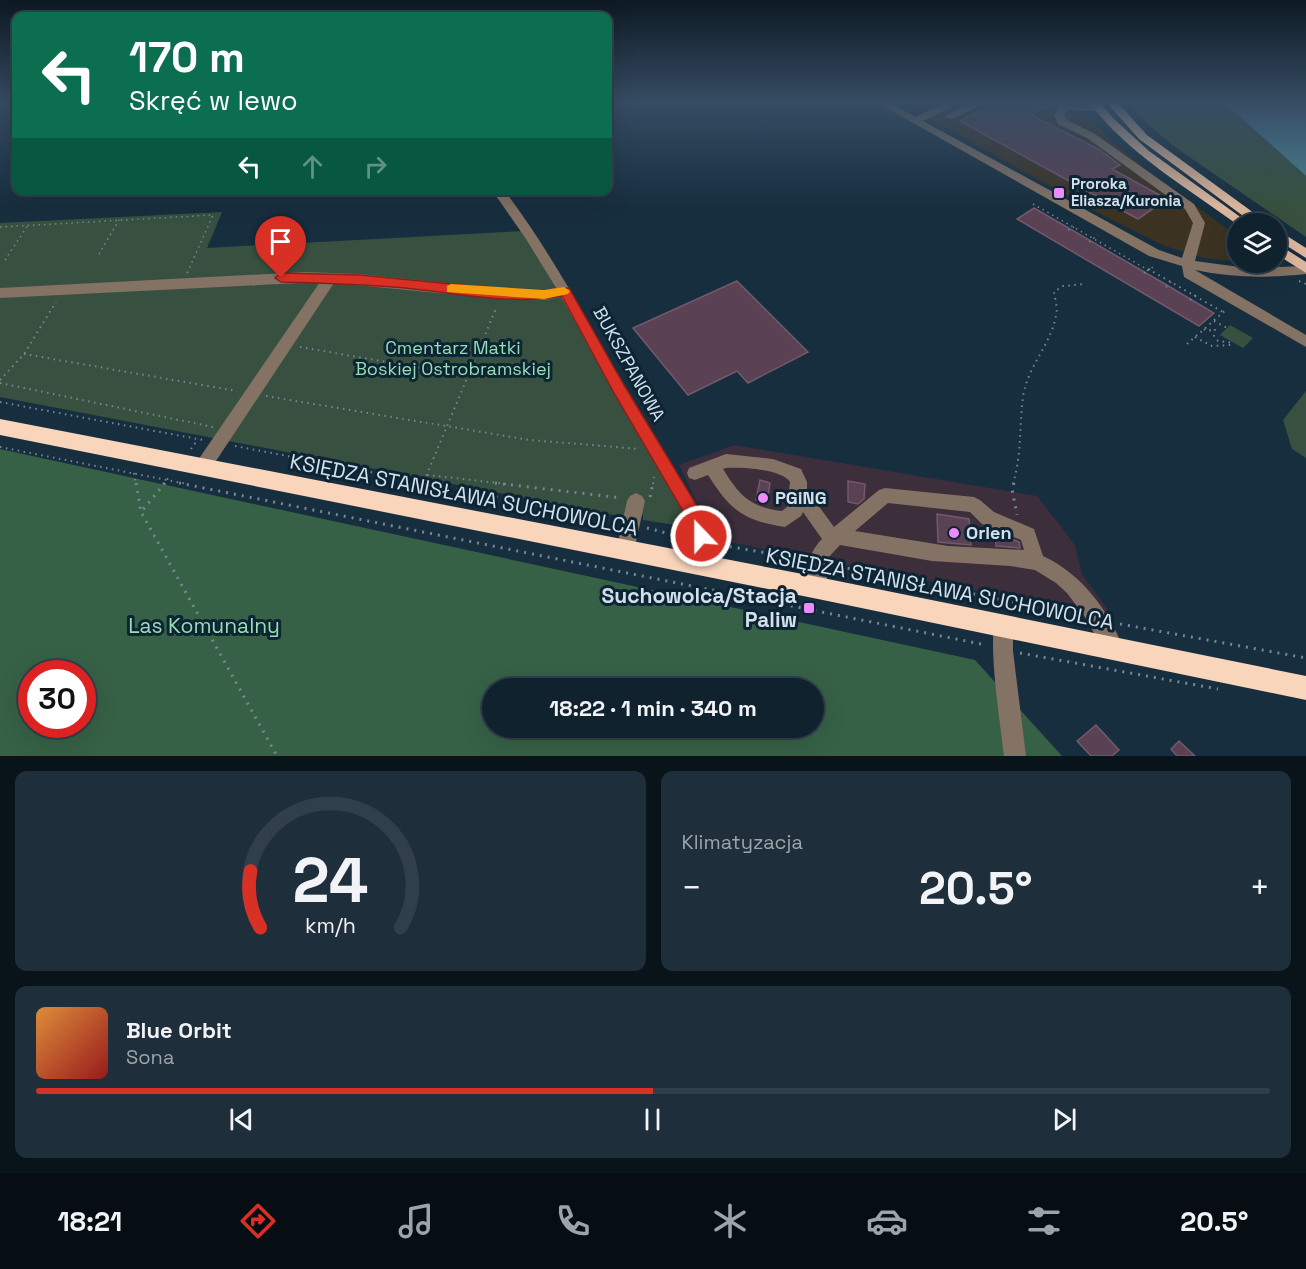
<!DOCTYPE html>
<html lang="pl">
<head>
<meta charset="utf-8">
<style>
	:root { --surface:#11222f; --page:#1e2f3b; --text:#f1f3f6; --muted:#9ca4aa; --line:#303f4b; --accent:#d93025 }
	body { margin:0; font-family:"Space Grotesk",sans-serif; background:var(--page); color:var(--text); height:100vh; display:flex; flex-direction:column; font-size:22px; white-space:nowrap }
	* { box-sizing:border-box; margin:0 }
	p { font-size:20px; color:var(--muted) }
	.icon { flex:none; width:33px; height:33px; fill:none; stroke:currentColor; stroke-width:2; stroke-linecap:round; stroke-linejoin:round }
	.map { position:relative; height:756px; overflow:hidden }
	.drawer { display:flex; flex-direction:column; gap:15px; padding:15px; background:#09131a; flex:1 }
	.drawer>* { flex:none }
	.guide { position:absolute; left:12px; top:12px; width:600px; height:183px; border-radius:12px; box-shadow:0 6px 24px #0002,0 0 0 2px var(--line); background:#0b6e4f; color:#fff; overflow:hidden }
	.tools { position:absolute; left:1227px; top:213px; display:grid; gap:12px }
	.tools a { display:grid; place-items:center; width:60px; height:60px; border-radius:50%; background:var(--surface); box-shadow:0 6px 24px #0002,0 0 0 2px var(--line); font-size:30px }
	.speed { position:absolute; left:18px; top:660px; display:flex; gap:12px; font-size:30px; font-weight:700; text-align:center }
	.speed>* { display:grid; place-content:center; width:78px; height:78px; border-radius:50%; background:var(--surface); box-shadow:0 6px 24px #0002,0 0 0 2px var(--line); line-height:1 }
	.speed .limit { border:9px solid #d22; background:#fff; color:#111 }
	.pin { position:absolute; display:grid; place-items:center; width:51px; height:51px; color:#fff; margin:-62px -26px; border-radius:50% 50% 50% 0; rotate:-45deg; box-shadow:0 0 6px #0007 }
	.pin .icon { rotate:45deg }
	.me { position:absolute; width:66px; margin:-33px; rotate:338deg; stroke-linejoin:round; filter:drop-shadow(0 0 4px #0008) }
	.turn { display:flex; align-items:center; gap:21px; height:126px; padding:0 18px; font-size:27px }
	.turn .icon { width:78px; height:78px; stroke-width:2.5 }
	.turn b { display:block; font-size:42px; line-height:51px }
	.lanes { display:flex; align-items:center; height:57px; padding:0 18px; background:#0003; justify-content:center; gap:30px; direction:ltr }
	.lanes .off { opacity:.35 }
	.big { font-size:45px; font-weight:700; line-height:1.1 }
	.drawer .card { flex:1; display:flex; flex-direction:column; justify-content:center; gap:9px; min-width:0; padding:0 21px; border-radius:12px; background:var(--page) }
	.drawer .dial { align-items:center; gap:0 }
	.dial svg { height:156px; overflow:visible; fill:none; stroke:var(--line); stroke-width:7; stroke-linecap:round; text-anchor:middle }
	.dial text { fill:var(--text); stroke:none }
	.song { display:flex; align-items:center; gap:18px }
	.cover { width:72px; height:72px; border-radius:9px; background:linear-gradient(135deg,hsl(30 70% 55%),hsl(0 70% 35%)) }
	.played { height:6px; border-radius:3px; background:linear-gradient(90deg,var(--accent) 50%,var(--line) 50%) }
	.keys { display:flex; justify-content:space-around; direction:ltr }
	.heat { display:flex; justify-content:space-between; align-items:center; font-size:33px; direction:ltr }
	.drawer .tiles { flex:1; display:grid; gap:15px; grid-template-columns:1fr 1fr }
	.card:last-child { grid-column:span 2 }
	.trip { position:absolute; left:482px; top:678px; width:342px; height:60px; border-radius:30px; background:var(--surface); box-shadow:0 6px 24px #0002,0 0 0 2px var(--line); font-weight:700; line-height:60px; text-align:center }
	.tabs { display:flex; height:96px; justify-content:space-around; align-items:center; background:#070e13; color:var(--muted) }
	.tabs .icon { width:42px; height:42px }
	.tabs .on { color:var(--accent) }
	.tabs b { font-size:27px; color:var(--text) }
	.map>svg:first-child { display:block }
	.commercial { fill:#3c2e3b }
	.industrial { fill:#3c3222 }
	.green { fill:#37503f }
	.forest { fill:#366146; fill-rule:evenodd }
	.water { fill:#4c8597 }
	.building { fill:#5a4153; stroke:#72596b; stroke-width:1.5 }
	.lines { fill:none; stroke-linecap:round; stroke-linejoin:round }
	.path-far2 { stroke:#758795; stroke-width:1.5; stroke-dasharray:1.5 4; stroke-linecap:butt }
	.path-far1 { stroke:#758795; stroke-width:2; stroke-dasharray:1.5 4.5; stroke-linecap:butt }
	.path { stroke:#758795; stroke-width:3; stroke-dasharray:2 6; stroke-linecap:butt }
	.minor { fill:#847265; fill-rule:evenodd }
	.major { fill:#ddb79d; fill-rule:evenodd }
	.highway { fill:#f9d5bc; fill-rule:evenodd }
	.route { fill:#d93025; stroke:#8d1f18; stroke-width:1.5 }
	.slow { fill:#f59e0b }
	.poi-dot { fill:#ec8cfb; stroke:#0d2435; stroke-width:2 }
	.labels { text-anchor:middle; stroke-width:6; stroke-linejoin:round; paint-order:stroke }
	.far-poi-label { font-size:15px; font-weight:bold; fill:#d2e0eb; stroke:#0d2435; text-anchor:start }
	.park-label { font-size:18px; fill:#97deb0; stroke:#0d2435 }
	.street-label { font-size:18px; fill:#d2e0eb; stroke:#0d2435 }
	.poi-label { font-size:18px; font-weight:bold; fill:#d2e0eb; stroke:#0d2435; text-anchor:start }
	.near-street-label { font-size:21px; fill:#d2e0eb; stroke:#0d2435 }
	.near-poi-label { font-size:21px; font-weight:bold; fill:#d2e0eb; stroke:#0d2435; text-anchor:end }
	.near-park-label { font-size:21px; fill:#97deb0; stroke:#0d2435 }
</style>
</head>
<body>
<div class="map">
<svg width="1306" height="756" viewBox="0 0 1306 756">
	<rect width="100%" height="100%" fill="#172e3f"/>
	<polygon class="commercial" points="734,445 1037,496 1075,545 1082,574 1113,617 714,539 679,465"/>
	<polygon class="industrial" points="899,102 1076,102 1112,142 1144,168 1237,236 1237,262 1204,258 1165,246 1102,215"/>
	<g class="green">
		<polygon points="1128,102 1221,102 1229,107 1306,176 1306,237 1172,145 1146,122"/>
		<polygon points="222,212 207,248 523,231 689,521 687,527 643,520 643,515 626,512 624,517 0,397 0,223"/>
		<polygon points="1230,325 1253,338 1243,348 1220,335"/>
		<polygon points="1306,391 1306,458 1292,449 1283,420"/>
	</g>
	<path class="forest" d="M0,449L975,660L1062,756H0ZM32,674H82V724H32ZM492,688H813V728H492Z"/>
	<polygon class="water" points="1221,102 1306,102 1306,176 1229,107"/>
	<g class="building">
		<polygon points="997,102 1055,102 1031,115 1100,150 1120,165 1112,169 1167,199 1138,219 960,121"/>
		<polygon points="1034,208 1165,284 1214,313 1199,326 1017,219"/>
		<polygon points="737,281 808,352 748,383 737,371 688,395 633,328"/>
		<polygon points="760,480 770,483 767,502 756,500"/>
		<polygon points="848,481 865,484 864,499 858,504 848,502"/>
		<polygon points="937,514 969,519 971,545 938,542"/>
		<polygon points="995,532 1019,542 1020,548 996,546"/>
		<polygon points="1096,725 1119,750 1112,756 1091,756 1077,741"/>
		<polygon points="1179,741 1195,756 1177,756 1171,749"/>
	</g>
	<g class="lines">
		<g class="path-far2">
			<polyline points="1033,204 1150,271"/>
			<polyline points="0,227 213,215 188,271"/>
			<polyline points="1068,230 1074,227"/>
			<polyline points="1089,242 1098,235"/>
			<polyline points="99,254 119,220"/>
			<polyline points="5,260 28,225"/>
			<polyline points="1147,271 1156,265"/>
		</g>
		<g class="path-far1">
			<polyline points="1148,269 1223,312"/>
			<polyline points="187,273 189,269"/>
			<polyline points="1144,273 1150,269"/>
			<polyline points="1299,281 1306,284"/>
			<polyline points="1166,287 1171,282"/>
			<polyline points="1190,300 1199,292"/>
			<polyline points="1214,321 1227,328"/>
			<polyline points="1204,329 1207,331 1215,329 1214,336 1218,341 1234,343"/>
			<polyline points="1195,337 1212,346 1231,345"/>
			<polyline points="1187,344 1227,309"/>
			<polyline points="300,347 468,376 497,306"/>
			<polyline points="24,354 237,391"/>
			<polyline points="0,380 24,354 56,302"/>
			<polyline points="0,383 213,427"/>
			<polyline points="266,396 530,440 640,449"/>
			<polyline points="0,402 203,440"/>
			<polyline points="235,446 433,484"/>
			<polyline points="0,447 187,484"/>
			<polyline points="191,449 198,439"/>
			<polyline points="134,473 136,484"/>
			<polyline points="427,475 507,484"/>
			<polyline points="424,481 468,376"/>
			<polyline points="163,484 171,475"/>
			<polyline points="653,484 654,477"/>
			<path d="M1013,484C1022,453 1019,428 1023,397C1027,367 1051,345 1056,315C1058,308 1055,299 1054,292L1063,286L1085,284"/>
		</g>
		<g class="path">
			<polyline points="136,483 141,512"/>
			<polyline points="165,483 141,512 277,756"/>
			<polyline points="179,483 986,645"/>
			<polyline points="425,483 615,520"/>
			<polyline points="495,483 622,498"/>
			<polyline points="1014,483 1012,489 1017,515"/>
			<polyline points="650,497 653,483"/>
			<polyline points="647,528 685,538"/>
			<polyline points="714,544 803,559"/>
			<polyline points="832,565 1076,615"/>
			<polyline points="1120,624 1306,658"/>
			<polyline points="1020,653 1218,689"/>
		</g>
		<g class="minor">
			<path d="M876,102H889L915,117L949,102H963L923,121L1159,250L1182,258L1193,223L1185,209L1087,138L1058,124L1054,115L1059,107L1057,102L1103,106L1104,108L1099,111L1067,110L1064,115L1067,120L1095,134L1194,204L1205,223L1195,261L1247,268L1306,266V274C1268,278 1232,278 1195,270L1306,335V347L1184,277L1182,266L1149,256Z"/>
			<polygon points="973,102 987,102 954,118 946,118 945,116"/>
			<path d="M492,190H504C550,251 585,316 622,382C648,427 676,471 703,515L710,536L704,571L698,574L692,571C686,558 693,539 689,523L561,297L544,300L502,299L334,283L208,473L202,475L196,473L194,468L196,463L320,282L0,298V288L304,272L360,274L502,289L544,290L556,288L526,239Z"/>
			<path d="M726,454L773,459L801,469L807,482V490L834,527L879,490L885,488L974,497L980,500L994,512L1034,529L1043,556C1082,574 1108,610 1124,649L1121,656L1114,659L1107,656L1085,617L1067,593L1056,583L1035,570L1010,566L932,561L840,545L827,559V588L825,594L818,597L811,594C803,575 807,554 822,539L803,512L801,516L785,527C744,521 730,510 708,475L695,480L689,478L687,473L689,468ZM726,468C741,467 782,469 790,482L787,507L782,511C750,507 740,496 723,469ZM888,503L970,512L982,524L1021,540L1024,550L948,546L855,531Z"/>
			<polygon points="636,493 642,496 645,501 634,551 631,557 625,559 619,557 616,551 627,501 630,496"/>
			<path d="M1003,616L1010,619L1013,626V651L1026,756H1004C1001,727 987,642 996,619Z"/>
		</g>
		<g class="major">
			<path d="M1089,102H1100L1113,118L1149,151L1250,224L1238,225C1186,187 1128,154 1089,102Z"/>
			<polygon points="1106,102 1117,102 1147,135 1269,224 1254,224 1139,139"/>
			<polygon points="1276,229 1306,248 1306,258 1276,239"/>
			<polygon points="1276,243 1306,262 1306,273 1276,254"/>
		</g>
		<polygon class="highway" points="0,419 818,577 1306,676 1306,700 818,599 0,435"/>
	</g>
	<linearGradient id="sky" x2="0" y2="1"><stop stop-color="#0d1923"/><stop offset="0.49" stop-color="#364c63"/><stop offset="1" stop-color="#364c63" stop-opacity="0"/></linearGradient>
	<rect width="1306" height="208" fill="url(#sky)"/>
	<path class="route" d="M281,273L360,275L502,289L544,290L569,288L624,385L703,516L709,536L707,541L701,543L695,541L690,523L614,393L562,296C514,305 462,294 414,289C370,284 326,283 281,282L275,278Z"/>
	<polygon class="slow" points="451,284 544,290 564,287 570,291 568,294 544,299 447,292 447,286"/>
	<g class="poi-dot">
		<rect x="1053" y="187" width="12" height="12" rx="3"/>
		<circle cx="763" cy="498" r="6"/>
		<circle cx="954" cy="533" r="6"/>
		<rect x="803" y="602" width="12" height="12" rx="3"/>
	</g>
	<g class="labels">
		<g class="far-poi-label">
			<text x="1071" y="189">Proroka<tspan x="1071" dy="17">Eliasza/Kuronia</tspan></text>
		</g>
		<g class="park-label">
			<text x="453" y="354">Cmentarz Matki<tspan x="453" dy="21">Boskiej Ostrobramskiej</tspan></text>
		</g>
		<g class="street-label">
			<text transform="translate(629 364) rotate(61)" y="6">BUKSZPANOWA</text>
		</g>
		<g class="poi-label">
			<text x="775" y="504">PGiNG</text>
			<text x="966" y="539">Orlen</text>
		</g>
		<g class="near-street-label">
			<text transform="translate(464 495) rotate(11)" y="7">KSIĘDZA STANISŁAWA SUCHOWOLCA</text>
			<text transform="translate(940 589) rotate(11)" y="7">KSIĘDZA STANISŁAWA SUCHOWOLCA</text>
		</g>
		<g class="near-poi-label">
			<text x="797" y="603">Suchowolca/Stacja<tspan x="797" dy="24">Paliw</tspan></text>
		</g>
		<g class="near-park-label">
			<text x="204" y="633">Las Komunalny</text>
		</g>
	</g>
</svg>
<div class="tools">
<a><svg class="icon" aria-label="layers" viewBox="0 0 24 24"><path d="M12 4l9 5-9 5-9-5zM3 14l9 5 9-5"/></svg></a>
</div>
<div class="speed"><div class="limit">30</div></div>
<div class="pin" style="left:281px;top:278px;background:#d93025"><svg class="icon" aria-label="arrive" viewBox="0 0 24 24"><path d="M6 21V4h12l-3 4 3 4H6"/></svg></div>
<svg class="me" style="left:701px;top:536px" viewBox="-20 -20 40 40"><circle r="17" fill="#d93025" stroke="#fff" stroke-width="3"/><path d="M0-11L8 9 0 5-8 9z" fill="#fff"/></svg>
<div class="trip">18:22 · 1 min · 340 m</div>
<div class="guide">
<div class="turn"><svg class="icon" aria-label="left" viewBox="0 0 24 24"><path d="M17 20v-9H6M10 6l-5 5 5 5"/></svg><div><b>170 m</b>Skręć w lewo</div></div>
<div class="lanes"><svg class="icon" aria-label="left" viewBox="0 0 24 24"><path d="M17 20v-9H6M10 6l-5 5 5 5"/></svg><svg class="icon off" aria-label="ahead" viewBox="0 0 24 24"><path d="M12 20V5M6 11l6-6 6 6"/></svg><svg class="icon off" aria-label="right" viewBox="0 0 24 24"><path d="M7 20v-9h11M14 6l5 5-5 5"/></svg></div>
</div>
</div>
<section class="drawer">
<div class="tiles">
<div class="card dial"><svg viewBox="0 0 100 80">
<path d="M14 69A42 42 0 1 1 86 69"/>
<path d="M14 69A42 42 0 0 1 9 40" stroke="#d93025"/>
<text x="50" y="56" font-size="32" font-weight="700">24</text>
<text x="50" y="72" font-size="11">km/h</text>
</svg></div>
<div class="card"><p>Klimatyzacja</p>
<div class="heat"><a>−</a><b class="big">20.5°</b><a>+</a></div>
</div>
<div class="card">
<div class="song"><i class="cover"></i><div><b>Blue Orbit</b><p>Sona</p></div></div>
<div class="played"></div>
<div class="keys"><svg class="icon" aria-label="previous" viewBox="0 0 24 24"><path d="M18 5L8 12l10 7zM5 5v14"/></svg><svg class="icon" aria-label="pause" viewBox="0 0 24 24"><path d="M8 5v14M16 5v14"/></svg><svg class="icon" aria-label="next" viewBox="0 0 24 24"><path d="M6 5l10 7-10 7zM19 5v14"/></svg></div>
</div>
</div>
</section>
<nav class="tabs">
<b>18:21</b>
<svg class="icon on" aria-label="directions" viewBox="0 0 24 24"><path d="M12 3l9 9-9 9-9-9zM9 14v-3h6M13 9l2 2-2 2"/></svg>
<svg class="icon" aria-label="music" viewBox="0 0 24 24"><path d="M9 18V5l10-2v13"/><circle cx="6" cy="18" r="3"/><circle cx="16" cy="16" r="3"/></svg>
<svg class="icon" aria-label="phone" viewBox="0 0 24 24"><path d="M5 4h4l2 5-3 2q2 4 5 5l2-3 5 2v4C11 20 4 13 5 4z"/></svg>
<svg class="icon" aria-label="climate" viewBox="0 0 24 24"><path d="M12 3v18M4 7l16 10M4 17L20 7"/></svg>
<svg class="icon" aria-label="car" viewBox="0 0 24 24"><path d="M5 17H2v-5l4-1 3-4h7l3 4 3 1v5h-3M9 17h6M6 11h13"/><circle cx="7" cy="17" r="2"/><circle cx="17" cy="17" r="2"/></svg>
<svg class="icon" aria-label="filters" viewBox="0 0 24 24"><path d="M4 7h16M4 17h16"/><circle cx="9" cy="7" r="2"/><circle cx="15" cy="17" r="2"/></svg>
<b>20.5°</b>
</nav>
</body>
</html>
